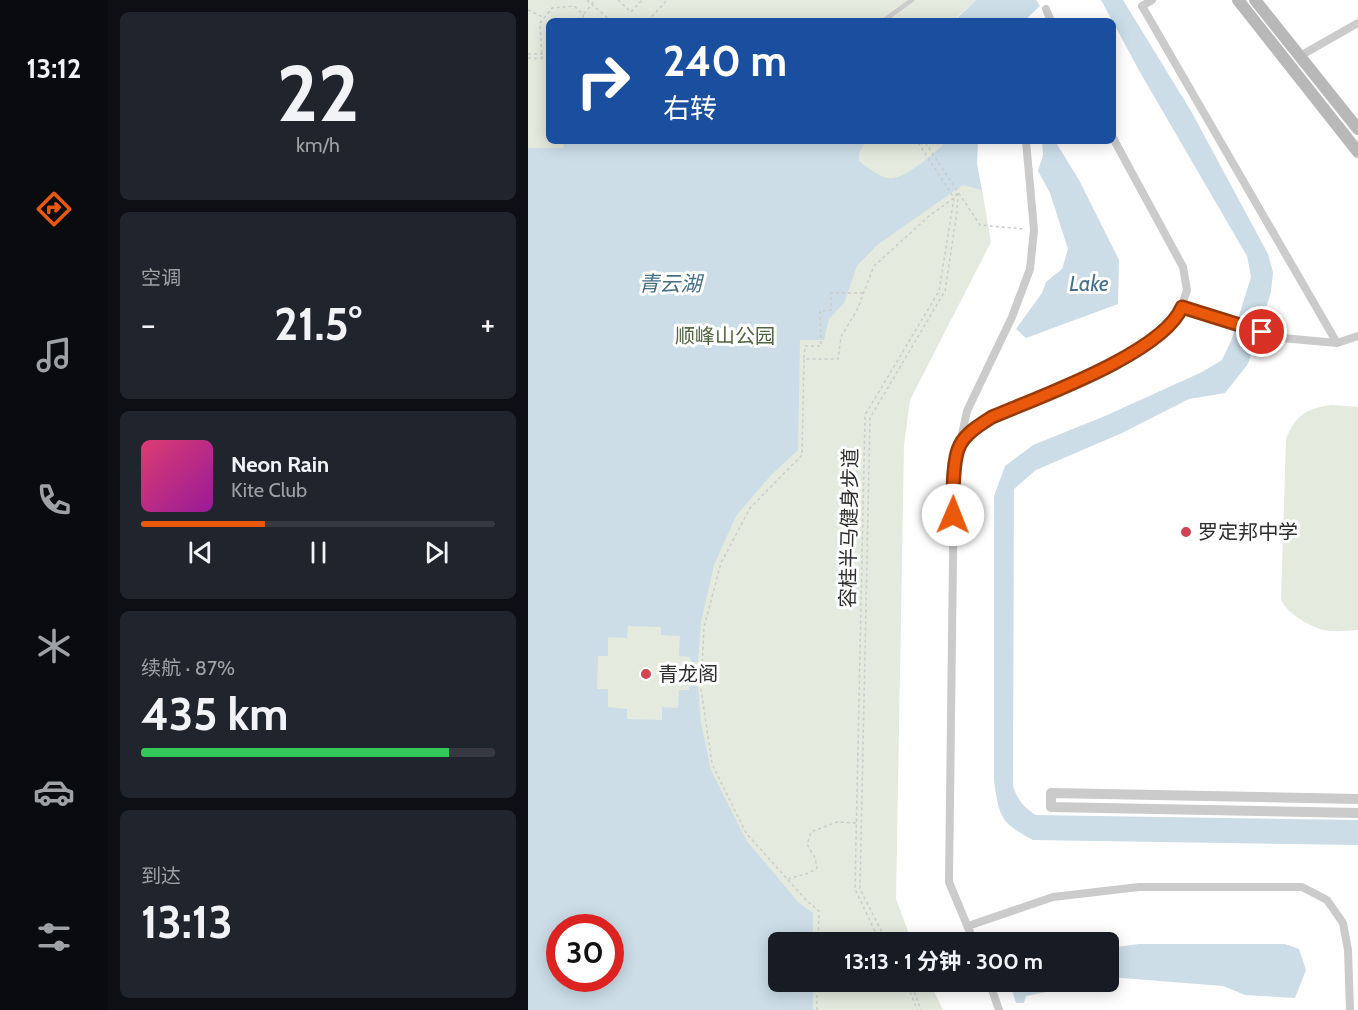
<!DOCTYPE html>
<html lang="zh">
<head>
<meta charset="utf-8">
<style>
	:root { --surface:#171b24; --page:#20242c; --text:#f1f3f6; --muted:#9ea1a6; --line:#363941; --accent:#ea580c }
	body { margin:0; font-family:Cabin,"Noto Sans SC",sans-serif; background:var(--page); color:var(--text); height:100vh; display:flex; flex-direction:column; font-size:22px; white-space:nowrap }
	* { box-sizing:border-box; margin:0 }
	p { font-size:20px; color:var(--muted) }
	.icon { flex:none; width:33px; height:33px; fill:none; stroke:currentColor; stroke-width:2; stroke-linecap:round; stroke-linejoin:round }
	.map { position:relative; flex:1; overflow:hidden }
	.drawer { display:flex; flex-direction:column; gap:12px; padding:12px; background:#0d0f14; width:420px }
	.drawer>* { flex:none }
	.hud { position:absolute; left:18px; top:18px; width:570px; height:126px; border-radius:9px; box-shadow:0 3px 15px #0003; background:#1a4fa0; color:#fff; overflow:hidden }
	.speed { position:absolute; left:18px; top:914px; display:flex; gap:12px; font-size:30px; font-weight:700; text-align:center }
	.speed>* { display:grid; place-content:center; width:78px; height:78px; border-radius:50%; background:var(--surface); box-shadow:0 3px 15px #0003; line-height:1 }
	.speed .limit { border:9px solid #d22; background:#fff; color:#111 }
	.pin { position:absolute; display:grid; place-items:center; width:51px; height:51px; color:#fff; margin:-26px; border:3px solid #fff; border-radius:50%; box-shadow:0 2px 6px #0007 }
	.me { position:absolute; width:66px; margin:-33px; rotate:1deg; stroke-linejoin:round; filter:drop-shadow(0 0 4px #0008) }
	.turn { display:flex; align-items:center; gap:21px; height:126px; padding:0 18px; font-size:27px }
	.turn .icon { width:78px; height:78px; stroke-width:2.5 }
	.turn b { display:block; font-size:42px; line-height:51px }
	.big { font-size:45px; font-weight:700; line-height:1.1 }
	.drawer .tile { flex:1; display:flex; flex-direction:column; justify-content:center; gap:9px; min-width:0; padding:0 21px; border-radius:9px; background:var(--page) }
	.drawer .dial { align-items:center; gap:0 }
	.dial b { font-size:78px; line-height:1 }
	.song { display:flex; align-items:center; gap:18px }
	.cover { width:72px; height:72px; border-radius:9px; background:linear-gradient(135deg,hsl(340 70% 55%),hsl(300 70% 35%)) }
	.played { height:6px; border-radius:3px; background:linear-gradient(90deg,var(--accent) 35%,var(--line) 35%) }
	.keys { display:flex; justify-content:space-around; direction:ltr }
	.heat { display:flex; justify-content:space-between; align-items:center; font-size:33px; direction:ltr }
	.charge { height:9px; border-radius:4px; background:linear-gradient(90deg,#34c759 87%,var(--line) 0) }
	.trip { position:absolute; left:240px; top:932px; width:351px; height:60px; border-radius:9px; background:var(--surface); box-shadow:0 3px 15px #0003; font-weight:700; line-height:60px; text-align:center }
	main { display:flex; flex:1; min-height:0 }
	.tab-bar { display:flex; flex-direction:column; width:108px; justify-content:space-around; align-items:center; background:#090b0e; color:var(--muted) }
	.tab-bar .icon { width:42px; height:42px }
	.tab-bar .current { color:var(--accent) }
	.tab-bar b { font-size:27px; color:var(--text) }
	.map>svg:first-child { display:block }
	.green { fill:#e4eadd; fill-rule:evenodd }
	.water { fill:#ccdde7; fill-rule:evenodd }
	.lines { fill:none; stroke-linecap:round; stroke-linejoin:round }
	.path { stroke:#cbcbcb; stroke-width:1.5; stroke-dasharray:3 3; stroke-linecap:butt }
	.service { stroke:#cbcbcb; stroke-width:4.5 }
	.minor { stroke:#cbcbcb; stroke-width:8 }
	.tertiary { stroke:#cbcbcb; stroke-width:10 }
	.secondary { stroke:#b8b8b8; stroke-width:12 }
	.route-casing { stroke:#983908; stroke-width:15 }
	.route { stroke:#ea580c; stroke-width:10 }
	.poi-dot { fill:#d14451; stroke:#fff; stroke-width:2 }
	.labels { text-anchor:middle; stroke-width:6; stroke-linejoin:round; paint-order:stroke }
	.park-label { font-size:20px; fill:#526541; stroke:#fff }
	.street-label { font-size:20px; fill:#2e2e2e; stroke:#fff }
	.poi-label { font-size:20px; fill:#2e2e2e; stroke:#fff; text-anchor:start }
	.water-label { font-size:21px; font-style:italic; fill:#456e87; stroke:#fff }
</style>
</head>
<body>
<main>
<nav class="tab-bar">
<b>13:12</b>
<svg class="icon current" aria-label="directions" viewBox="0 0 24 24"><path d="M12 3l9 9-9 9-9-9zM9 14v-3h6M13 9l2 2-2 2"/></svg>
<svg class="icon" aria-label="music" viewBox="0 0 24 24"><path d="M9 18V5l10-2v13"/><circle cx="6" cy="18" r="3"/><circle cx="16" cy="16" r="3"/></svg>
<svg class="icon" aria-label="phone" viewBox="0 0 24 24"><path d="M5 4h4l2 5-3 2q2 4 5 5l2-3 5 2v4C11 20 4 13 5 4z"/></svg>
<svg class="icon" aria-label="climate" viewBox="0 0 24 24"><path d="M12 3v18M4 7l16 10M4 17L20 7"/></svg>
<svg class="icon" aria-label="car" viewBox="0 0 24 24"><path d="M5 17H2v-5l4-1 3-4h7l3 4 3 1v5h-3M9 17h6M6 11h13"/><circle cx="7" cy="17" r="2"/><circle cx="17" cy="17" r="2"/></svg>
<svg class="icon" aria-label="filters" viewBox="0 0 24 24"><path d="M4 7h16M4 17h16"/><circle cx="9" cy="7" r="2"/><circle cx="15" cy="17" r="2"/></svg>
</nav>
<section class="drawer">
<div class="tile dial"><b>22</b><p>km/h</p></div>
<div class="tile"><p>空调</p>
<div class="heat"><a>−</a><b class="big">21.5°</b><a>+</a></div>
</div>
<div class="tile">
<div class="song"><i class="cover"></i><div><b>Neon Rain</b><p>Kite Club</p></div></div>
<div class="played"></div>
<div class="keys"><svg class="icon" aria-label="previous" viewBox="0 0 24 24"><path d="M18 5L8 12l10 7zM5 5v14"/></svg><svg class="icon" aria-label="pause" viewBox="0 0 24 24"><path d="M8 5v14M16 5v14"/></svg><svg class="icon" aria-label="next" viewBox="0 0 24 24"><path d="M6 5l10 7-10 7zM19 5v14"/></svg></div>
</div>
<div class="tile"><p>续航 · 87%</p><b class="big">435 km</b><div class="charge"></div></div>
<div class="tile"><p>到达</p><b class="big">13:13</b></div>
</section>
<div class="map">
<svg width="830" height="1010" viewBox="0 0 830 1010">
	<rect width="100%" height="100%" fill="#fff"/>
	<g class="green">
		<path d="M0,0H448L425,21H21V141H413L454,190L463,242L382,400L376,445L368,899L384,942H250V981H401L415,1010H0ZM32,927H82V978H32Z"/>
		<path d="M804,405L830,407V630C819,631 806,632 795,630C781,626 758,613 753,599L758,439C767,415 779,408 804,405Z"/>
	</g>
	<g class="water">
		<polygon points="448,0 508,0 512,6 496,21 426,21"/>
		<path d="M573,0H595L663,111L740,254L745,272L743,292L735,318L720,364L697,393L661,399L594,433L508,470L486,489L485,786C490,800 495,807 508,815L830,820V845L505,840C473,823 471,817 466,781V496L477,466L505,445L577,416L674,372L694,360L703,341L723,277L719,256L613,74Z"/>
		<path d="M36,141H338L331,153V161C339,167 349,176 359,178C375,182 403,155 415,145L413,141H450L449,164L454,190L435,185L349,245L329,266L316,303L301,319L296,340H272L270,450L243,475L208,516L186,565L173,622L170,662H163L162,657L151,656L152,636L133,635V627L100,626L99,638L80,637V656H70L69,689H80V707L99,709V719L134,720V707L150,708L151,690H161V686H170L173,723L183,770L218,840L271,903L285,913V942H250V981H285V1010H0V148H35ZM32,927H82V978H32Z"/>
		<polygon points="514,141 527,141 551,180 591,260 590,304 498,338 488,329 514,293 518,282 534,269 540,249 522,193 510,171 515,155"/>
		<polygon points="611,944 757,944 771,949 778,970 767,998 717,995 695,986 581,977 581,948"/>
		<polygon points="481,981 524,981 524,991 498,996 496,1003 488,1003"/>
	</g>
	<g class="lines">
		<g class="path">
			<polyline points="59,0 83,21"/>
			<polyline points="90,0 103,12 114,0"/>
			<polyline points="0,10 15,17"/>
			<polyline points="56,14 67,0"/>
			<polyline points="120,21 139,0"/>
			<polyline points="0,54 21,54"/>
			<polyline points="0,58 21,59"/>
			<polyline points="14,59 12,23 24,8 46,6 55,14 56,21"/>
			<polyline points="276,358 277,346 293,346 292,311 303,310 303,293 336,293"/>
			<polyline points="260,879 281,873 289,868 287,858 279,844 283,832 309,822 328,823"/>
			<polyline points="290,942 291,911 278,900 218,833 184,764 173,689 176,627 193,563 222,508 274,455 276,359 310,359 313,337 329,310 346,266 401,216 426,198 430,192 452,225 496,229"/>
			<polyline points="352,942 327,889 337,415 411,291 426,198 389,141"/>
			<polyline points="359,942 332,889 342,418 417,291 429,212 430,192 396,141"/>
			<polyline points="378,981 389,1010"/>
			<polyline points="382,981 393,1010"/>
			<polyline points="289,1010 289,981"/>
		</g>
		<polyline class="service" points="355,21 384,0"/>
		<g class="minor">
			<polyline points="624,0 614,6 809,343"/>
			<polyline points="518,9 523,21"/>
			<polyline points="772,56 830,23"/>
			<polyline points="654,307 754,338 809,343 830,336"/>
			<polyline points="432,444 439,411 484,317 502,269 506,230 498,141"/>
			<polyline points="440,926 525,897 611,887 774,887 799,900 815,923 820,950 822,1010"/>
			<polyline points="446,942 421,882 426,474 432,445 447,429 464,417 591,362 621,344 651,314 659,290 655,267 585,138"/>
			<polyline points="461,981 471,1010"/>
		</g>
		<polyline class="tertiary" points="830,799 523,793 523,807 830,813"/>
		<g class="secondary">
			<polyline points="710,0 830,152"/>
			<polyline points="727,0 830,129"/>
		</g>
	</g>
	<g class="lines">
		<defs>
			<path id="route" d="M425,515C425,497 424,459 432,445C438,433 453,424 464,417C511,397 635,353 654,307L734,332"/>
		</defs>
		<use href="#route" class="route-casing"/>
		<use href="#route" class="route"/>
	</g>
	<g class="poi-dot">
		<circle cx="658" cy="532" r="6"/>
		<circle cx="118" cy="674" r="6"/>
	</g>
	<g class="labels">
		<g class="park-label">
			<text x="197" y="343">顺峰山公园</text>
		</g>
		<g class="street-label">
			<text transform="translate(321 528) rotate(-89)" y="7">容桂半马健身步道</text>
		</g>
		<g class="poi-label">
			<text x="670" y="539">罗定邦中学</text>
			<text x="130" y="681">青龙阁</text>
		</g>
		<g class="water-label">
			<text x="142" y="291">青云湖</text>
			<text x="561" y="291">Lake</text>
		</g>
	</g>
</svg>
<div class="speed"><div class="limit">30</div></div>
<div class="pin" style="left:734px;top:332px;background:#d93025"><svg class="icon" aria-label="arrive" viewBox="0 0 24 24"><path d="M6 21V4h12l-3 4 3 4H6"/></svg></div>
<svg class="me" style="left:425px;top:515px" viewBox="-20 -20 40 40"><circle r="19" fill="#fff"/><path d="M0-13L10 11 0 6-10 11z" fill="#ea580c"/></svg>
<div class="trip">13:13 · 1 分钟 · 300 m</div>
<div class="hud">
<div class="turn"><svg class="icon" aria-label="right" viewBox="0 0 24 24"><path d="M7 20v-9h11M14 6l5 5-5 5"/></svg><div><b>240 m</b>右转</div></div>
</div>
</div>
</main>
</body>
</html>
